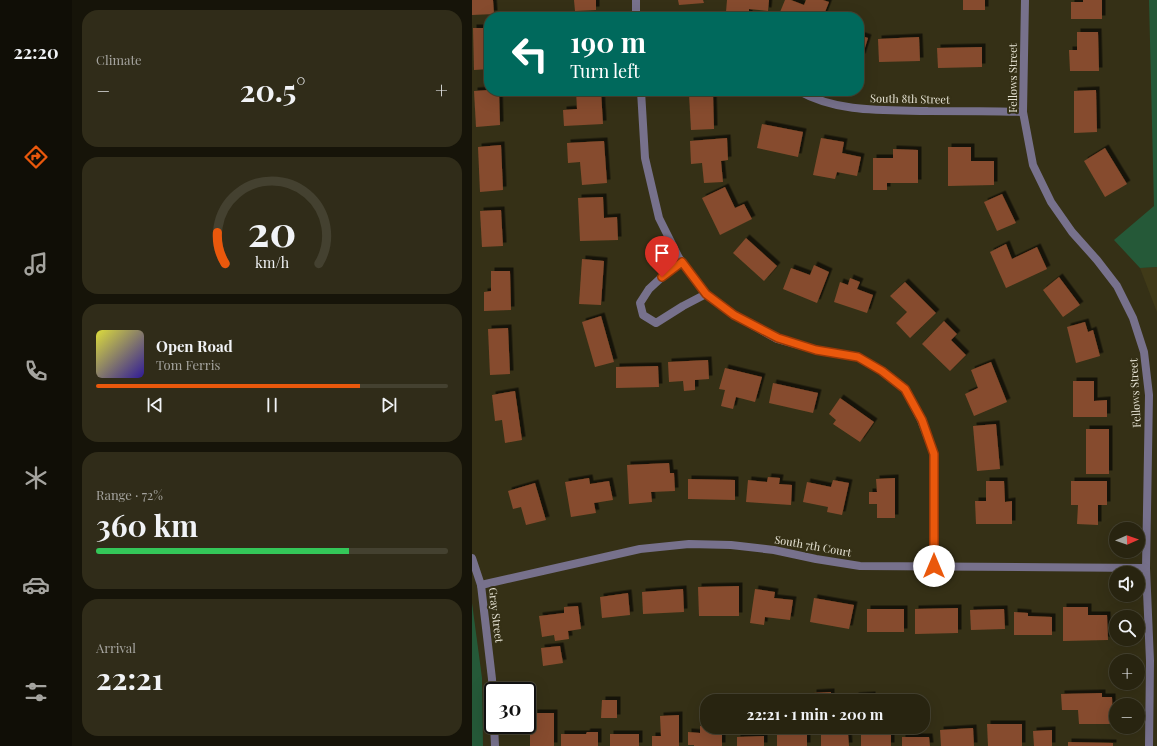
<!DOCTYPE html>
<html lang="en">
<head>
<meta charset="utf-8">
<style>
	:root { --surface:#282410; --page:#302c19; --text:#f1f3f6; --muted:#a5a49f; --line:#444130; --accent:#ea580c }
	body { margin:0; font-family:"Playfair Display",serif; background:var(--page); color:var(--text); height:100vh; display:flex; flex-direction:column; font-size:15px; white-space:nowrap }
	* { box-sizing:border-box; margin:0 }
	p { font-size:13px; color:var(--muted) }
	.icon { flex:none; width:22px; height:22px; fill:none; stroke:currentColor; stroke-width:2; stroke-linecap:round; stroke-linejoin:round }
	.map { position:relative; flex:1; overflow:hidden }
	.details { display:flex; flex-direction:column; gap:10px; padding:10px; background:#161409; width:400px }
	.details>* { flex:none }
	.hud { position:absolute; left:12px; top:12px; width:380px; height:84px; border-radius:16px; box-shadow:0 4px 16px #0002,0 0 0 1px var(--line); background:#00695c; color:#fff; overflow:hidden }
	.needle { width:26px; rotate:88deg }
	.fabs { position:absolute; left:637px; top:522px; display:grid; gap:8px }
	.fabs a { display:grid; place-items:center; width:36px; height:36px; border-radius:50%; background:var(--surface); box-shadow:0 4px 16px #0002,0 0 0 1px var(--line); font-size:20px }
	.speed { position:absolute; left:12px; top:682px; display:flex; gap:8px; font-size:20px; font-weight:700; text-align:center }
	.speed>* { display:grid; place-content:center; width:52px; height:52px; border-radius:50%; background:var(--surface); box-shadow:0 4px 16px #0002,0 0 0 1px var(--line); line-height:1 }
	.speed .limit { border:2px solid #111; border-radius:6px; background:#fff; color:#111 }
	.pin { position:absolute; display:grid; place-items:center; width:34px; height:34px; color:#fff; margin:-41px -17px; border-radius:50% 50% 50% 0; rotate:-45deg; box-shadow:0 0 4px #0007 }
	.pin .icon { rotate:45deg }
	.me { position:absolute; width:44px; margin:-22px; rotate:0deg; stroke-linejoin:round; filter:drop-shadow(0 0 3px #0008) }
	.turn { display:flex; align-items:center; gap:14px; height:84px; padding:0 20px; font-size:18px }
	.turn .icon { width:52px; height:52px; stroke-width:2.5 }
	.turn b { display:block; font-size:28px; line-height:34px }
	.big { font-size:30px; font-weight:700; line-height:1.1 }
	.details .card { flex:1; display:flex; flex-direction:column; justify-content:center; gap:6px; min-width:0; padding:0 14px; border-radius:16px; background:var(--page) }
	.details .dial { align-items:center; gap:0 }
	.dial svg { height:104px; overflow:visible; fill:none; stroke:var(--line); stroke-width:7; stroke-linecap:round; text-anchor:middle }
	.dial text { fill:var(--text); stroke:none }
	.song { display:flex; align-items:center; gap:12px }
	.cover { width:48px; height:48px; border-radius:6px; background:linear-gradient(135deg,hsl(60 70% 55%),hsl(250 70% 35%)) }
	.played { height:4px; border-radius:2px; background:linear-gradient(90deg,var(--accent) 75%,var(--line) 75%) }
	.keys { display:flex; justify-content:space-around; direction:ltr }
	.heat { display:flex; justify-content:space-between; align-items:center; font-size:22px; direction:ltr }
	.charge { height:6px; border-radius:3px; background:linear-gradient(90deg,#34c759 72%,var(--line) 0) }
	.trip { position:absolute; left:228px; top:694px; width:230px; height:40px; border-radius:16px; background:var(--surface); box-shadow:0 4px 16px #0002,0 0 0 1px var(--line); font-weight:700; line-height:40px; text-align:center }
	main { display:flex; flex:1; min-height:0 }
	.menu { display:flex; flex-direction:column; width:72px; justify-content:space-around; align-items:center; background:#100e06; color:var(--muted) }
	.menu .icon { width:28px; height:28px }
	.menu .selected { color:var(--accent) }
	.menu b { font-size:18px; color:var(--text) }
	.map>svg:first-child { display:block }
	.built { fill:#403a18 }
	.green { fill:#255938 }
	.building { fill:#864c2d; filter:url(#shadow) }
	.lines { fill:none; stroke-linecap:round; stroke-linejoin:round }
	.lane { stroke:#77718c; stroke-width:8 }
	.street { stroke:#77718c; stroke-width:8 }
	.route-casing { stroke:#983908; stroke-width:10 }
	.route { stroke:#ea580c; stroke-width:7 }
	.labels { text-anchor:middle; stroke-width:4; stroke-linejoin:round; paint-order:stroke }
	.street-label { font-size:11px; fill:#e7e4d5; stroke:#353016 }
</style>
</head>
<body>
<main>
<nav class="menu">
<b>22:20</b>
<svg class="icon selected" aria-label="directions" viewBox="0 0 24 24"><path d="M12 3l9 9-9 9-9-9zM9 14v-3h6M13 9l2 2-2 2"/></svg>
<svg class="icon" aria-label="music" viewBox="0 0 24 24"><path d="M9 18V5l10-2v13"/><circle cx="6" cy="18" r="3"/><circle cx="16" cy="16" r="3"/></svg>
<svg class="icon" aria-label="phone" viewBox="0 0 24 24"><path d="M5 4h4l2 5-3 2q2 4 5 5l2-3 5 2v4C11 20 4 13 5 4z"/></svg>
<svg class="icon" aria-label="climate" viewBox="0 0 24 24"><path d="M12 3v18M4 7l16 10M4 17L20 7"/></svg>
<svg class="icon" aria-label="car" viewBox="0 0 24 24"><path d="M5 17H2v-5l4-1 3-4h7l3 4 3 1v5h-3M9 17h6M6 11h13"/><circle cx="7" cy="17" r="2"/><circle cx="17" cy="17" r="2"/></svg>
<svg class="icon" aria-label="filters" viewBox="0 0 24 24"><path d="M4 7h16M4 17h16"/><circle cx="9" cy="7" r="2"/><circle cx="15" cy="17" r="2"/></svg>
</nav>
<section class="details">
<div class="card"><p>Climate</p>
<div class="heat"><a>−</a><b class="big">20.5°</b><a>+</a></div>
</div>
<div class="card dial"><svg viewBox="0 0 100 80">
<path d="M14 69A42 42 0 1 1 86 69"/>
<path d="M14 69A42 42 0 0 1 8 45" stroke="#ea580c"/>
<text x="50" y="56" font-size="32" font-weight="700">20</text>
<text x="50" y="72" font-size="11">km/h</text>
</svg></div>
<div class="card">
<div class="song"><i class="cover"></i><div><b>Open Road</b><p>Tom Ferris</p></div></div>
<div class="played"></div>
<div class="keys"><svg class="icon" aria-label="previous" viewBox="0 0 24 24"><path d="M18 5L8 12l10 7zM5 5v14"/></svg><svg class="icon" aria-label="pause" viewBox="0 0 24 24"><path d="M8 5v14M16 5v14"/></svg><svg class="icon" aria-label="next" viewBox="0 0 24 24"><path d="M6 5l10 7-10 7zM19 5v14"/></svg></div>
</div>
<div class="card"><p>Range · 72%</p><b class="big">360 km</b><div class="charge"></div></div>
<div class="card"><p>Arrival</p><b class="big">22:21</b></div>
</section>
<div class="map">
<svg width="685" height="746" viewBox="0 0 685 746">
	<defs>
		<filter id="shadow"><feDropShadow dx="3.5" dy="-3.5" stdDeviation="0" flood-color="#0009"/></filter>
	</defs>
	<rect width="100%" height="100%" fill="#353016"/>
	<polygon class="built" points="685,267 685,312 668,268"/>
	<g class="green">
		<polygon points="677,0 685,0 685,267 668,268 642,240 682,206"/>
		<polygon points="0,603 10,678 11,746 0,746"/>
	</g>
	<g class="building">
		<polygon points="0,0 21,0 22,14 0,15"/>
		<polygon points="102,0 124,0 124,10 103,11"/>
		<polygon points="206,0 231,0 232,3 207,5"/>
		<polygon points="255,0 297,0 296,11 277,9 277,15 254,12"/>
		<polygon points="313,0 319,0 332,5 334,0 351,0 357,2 351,17 306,17"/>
		<rect x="491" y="0" width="22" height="10"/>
		<polygon points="611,0 630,0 630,19 599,19 599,2 611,2"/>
		<polygon points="1,28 17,28 17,69 2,70"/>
		<polygon points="605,32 626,32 627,71 598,71 597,50 605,50"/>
		<polygon points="387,35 396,38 390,57 387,56"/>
		<polygon points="447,37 448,61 407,62 406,39"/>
		<polygon points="510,47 510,67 466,68 465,48"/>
		<polygon points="17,90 27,91 28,125 4,127 2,91"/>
		<polygon points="624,90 625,132 602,133 602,91"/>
		<polygon points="104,91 129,91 131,124 92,126 91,110 105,109"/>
		<polygon points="241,93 242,129 219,130 217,94"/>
		<polygon points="290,124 331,132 326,157 285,148"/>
		<polygon points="255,138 256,160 249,161 251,182 232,183 230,163 219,164 218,141"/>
		<polygon points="349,138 372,142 370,153 389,157 385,176 365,172 363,179 341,175"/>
		<polygon points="132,141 135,183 110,185 108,162 96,163 95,143"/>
		<polygon points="29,145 31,190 8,192 6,147"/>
		<polygon points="476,147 499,147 499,161 522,161 522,185 476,186"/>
		<polygon points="633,148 655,184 633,197 612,161"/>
		<polygon points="421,149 446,150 446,183 415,183 415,190 401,190 401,158 421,158"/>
		<polygon points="253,187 263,208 272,204 280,219 248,235 230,198"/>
		<polygon points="530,194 544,223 525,231 512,202"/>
		<polygon points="131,197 132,218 145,217 146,240 108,241 106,198"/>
		<polygon points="29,210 31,246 10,247 8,211"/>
		<polygon points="274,238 305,266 292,281 261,253"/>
		<polygon points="534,244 540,259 565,247 575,269 534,288 518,252"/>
		<polygon points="110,259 132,261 129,305 107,304"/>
		<polygon points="342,265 357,272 345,303 311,289 319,268 338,275"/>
		<polygon points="19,271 38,271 39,310 12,311 12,292 19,291"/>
		<polygon points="587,277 608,305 591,317 571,290"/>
		<polygon points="378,278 388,282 385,289 401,295 395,313 362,302 368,282 376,285"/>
		<polygon points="433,282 464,313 438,338 424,323 435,312 418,296"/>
		<polygon points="129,316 142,362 123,367 110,322"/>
		<polygon points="472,321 485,334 479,340 494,355 478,371 450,344"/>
		<polygon points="613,322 616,332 621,330 628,356 604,363 595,327"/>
		<polygon points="36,328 38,374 18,375 16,329"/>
		<polygon points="236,360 237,379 223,380 223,390 212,391 211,381 197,382 196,362"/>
		<polygon points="519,362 535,402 502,416 493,394 506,388 499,370"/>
		<polygon points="186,366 187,387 144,388 144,367"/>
		<polygon points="253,368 290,377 283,402 264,397 261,409 249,406 253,390 247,389"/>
		<polygon points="601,381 622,381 622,401 635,400 635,417 601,417"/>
		<polygon points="301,383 346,393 341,413 297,403"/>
		<polygon points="43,391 50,440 33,443 30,420 23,421 20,395"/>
		<polygon points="368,398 402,422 388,442 361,424 364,420 357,414"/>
		<polygon points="524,424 528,469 505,471 501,426"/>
		<rect x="614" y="429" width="23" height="45"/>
		<polygon points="197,463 198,473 202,473 203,491 179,492 180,502 157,504 155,465"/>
		<polygon points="296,477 308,478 307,484 320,485 319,505 274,502 276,480 295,482"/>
		<polygon points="117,478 118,484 137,481 141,500 122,503 124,513 99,517 93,482"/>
		<polygon points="423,478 423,518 405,518 405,504 397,504 397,492 405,492 404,479"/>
		<polygon points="216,479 263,480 263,500 216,499"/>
		<polygon points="361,480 377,483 370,515 355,512 356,507 331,502 335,482 359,487"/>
		<polygon points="514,481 532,481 533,502 540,501 540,524 504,524 503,501 514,501"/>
		<polygon points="599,481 635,481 635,505 626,505 626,525 605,524 606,505 599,505"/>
		<polygon points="63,483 74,520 54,525 49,507 41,509 36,491"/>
		<polygon points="267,586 267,616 227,616 226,587"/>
		<polygon points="211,589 212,612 171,614 170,592"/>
		<polygon points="283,589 303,592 302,598 321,600 318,620 293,617 292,625 278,623"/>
		<polygon points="156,593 158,615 130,618 128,597"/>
		<polygon points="342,598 382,605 377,629 338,622"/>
		<polygon points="106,606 109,629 96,631 97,639 83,641 82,635 70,637 67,616 92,613 92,607"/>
		<polygon points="591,607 616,607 616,615 635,615 636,640 591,641"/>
		<polygon points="486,608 486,633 443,634 443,609"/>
		<rect x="395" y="609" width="37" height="23"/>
		<polygon points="532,609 533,629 499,630 498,610"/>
		<polygon points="542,612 556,613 556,616 580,617 580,635 542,635"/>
		<polygon points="88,646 91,663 71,666 69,648"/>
		<polygon points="359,692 359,701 341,701 341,693"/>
		<polygon points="630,693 630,697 640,697 641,724 607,724 606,710 590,710 589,694"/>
		<polygon points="400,695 400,701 384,701 383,696"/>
		<polygon points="130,700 145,700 145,718 129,718"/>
		<polygon points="62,713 82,713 82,746 58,746 58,726 62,726"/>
		<polygon points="207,715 207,746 180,746 180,736 189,736 188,716"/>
		<polygon points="515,724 550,724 550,746 516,746"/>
		<polygon points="228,726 250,727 250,746 222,746 222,745 216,745 216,732 228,733"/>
		<polygon points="501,728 502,746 469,746 468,730"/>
		<polygon points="313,729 321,729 322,735 335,735 335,746 305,746 305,735 313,735"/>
		<polygon points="580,730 580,746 562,746 561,731"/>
		<polygon points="115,732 126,732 126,746 89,746 89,734 114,734"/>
		<polygon points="376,733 377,746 349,746 349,734"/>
		<rect x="138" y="734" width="29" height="12"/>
		<polygon points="419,734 419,746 389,746 389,735"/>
		<polygon points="292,736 292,746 265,746 265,737"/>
		<polygon points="430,737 457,737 458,746 430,746"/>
		<polygon points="596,742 641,743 641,746 596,746"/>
	</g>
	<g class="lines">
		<polyline class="lane" points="210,262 190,277 177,289 168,303 171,315 184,323 211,306 234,294"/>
		<g class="street">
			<polyline points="164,0 164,17"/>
			<polyline points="553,0 551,112 561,165 579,202 600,232 625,260 645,286 661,318 672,352 677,395 674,568 678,661 677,746"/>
			<polyline points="169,91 173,158 187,218 207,258 234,294 262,315 305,339 344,350 386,357 410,371 433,389 449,420 462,454 462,565"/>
			<path d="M327,91C366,113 412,110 456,111C488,111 519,111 551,112"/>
			<polyline points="0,558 9,585 20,679 21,700"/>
			<polyline points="9,585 168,549 217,544 259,545 302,550 344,559 388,566 674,568"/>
			<polyline points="22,725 23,746"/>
		</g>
	</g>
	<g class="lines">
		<defs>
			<polyline id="route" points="190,277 210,262 234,294 262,315 306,338 344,350 386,357 410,371 433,389 450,420 462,454 462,566"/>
		</defs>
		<use href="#route" class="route-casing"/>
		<use href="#route" class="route"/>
	</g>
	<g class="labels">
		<g class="street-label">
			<text transform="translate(541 78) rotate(-90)" y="4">Fellows Street</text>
			<text transform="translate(438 99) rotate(1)" y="4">South 8th Street</text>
			<text transform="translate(663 393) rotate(-93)" y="4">Fellows Street</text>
			<text transform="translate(341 546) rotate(10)" y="4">South 7th Court</text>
			<text transform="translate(24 615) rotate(83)" y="4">Gray Street</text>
		</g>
	</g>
</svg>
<div class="fabs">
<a><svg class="needle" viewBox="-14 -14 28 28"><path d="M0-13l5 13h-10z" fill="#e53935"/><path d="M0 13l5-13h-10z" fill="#a5a49f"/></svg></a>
<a><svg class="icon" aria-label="sound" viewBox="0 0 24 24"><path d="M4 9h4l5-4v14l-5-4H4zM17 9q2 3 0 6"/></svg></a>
<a><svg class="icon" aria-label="search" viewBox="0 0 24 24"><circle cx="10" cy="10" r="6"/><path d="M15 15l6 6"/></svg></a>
<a>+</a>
<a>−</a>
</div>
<div class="speed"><div class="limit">30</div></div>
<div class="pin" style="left:190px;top:277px;background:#d93025"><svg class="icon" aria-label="arrive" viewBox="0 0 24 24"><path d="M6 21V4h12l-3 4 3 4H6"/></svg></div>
<svg class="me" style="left:462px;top:566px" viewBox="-20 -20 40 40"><circle r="19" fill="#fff"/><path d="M0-13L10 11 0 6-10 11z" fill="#ea580c"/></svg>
<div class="trip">22:21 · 1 min · 200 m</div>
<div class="hud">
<div class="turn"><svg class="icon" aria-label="left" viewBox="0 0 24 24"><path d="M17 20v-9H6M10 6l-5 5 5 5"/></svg><div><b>190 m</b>Turn left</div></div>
</div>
</div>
</main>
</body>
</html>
